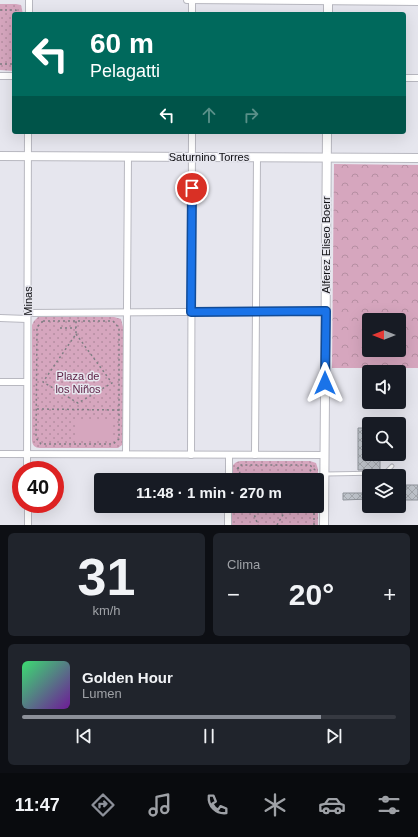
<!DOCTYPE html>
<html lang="es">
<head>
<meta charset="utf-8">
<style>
	:root { --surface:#171b24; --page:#20242c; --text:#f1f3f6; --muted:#9ea1a6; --line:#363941; --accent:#8c9099 }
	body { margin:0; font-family:Arial,sans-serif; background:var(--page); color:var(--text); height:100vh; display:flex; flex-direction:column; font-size:15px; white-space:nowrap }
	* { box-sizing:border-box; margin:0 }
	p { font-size:13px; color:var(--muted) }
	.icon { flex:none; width:22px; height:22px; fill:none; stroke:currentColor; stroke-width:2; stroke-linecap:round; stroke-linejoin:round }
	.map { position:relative; height:525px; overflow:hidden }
	.panel { display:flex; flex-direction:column; gap:8px; padding:8px; background:#0d0f14; flex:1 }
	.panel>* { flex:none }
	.hud { position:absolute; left:12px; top:12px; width:394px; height:122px; border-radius:4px; box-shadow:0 4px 16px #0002; background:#00695c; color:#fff; overflow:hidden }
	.needle { width:26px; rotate:270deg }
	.controls { position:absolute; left:362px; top:313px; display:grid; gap:8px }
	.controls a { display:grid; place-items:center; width:44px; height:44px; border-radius:4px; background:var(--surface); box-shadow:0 4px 16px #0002; font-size:20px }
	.speed { position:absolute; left:12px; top:461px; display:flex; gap:8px; font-size:20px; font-weight:700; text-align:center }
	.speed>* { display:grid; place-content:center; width:52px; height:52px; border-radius:50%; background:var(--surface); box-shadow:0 4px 16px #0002; line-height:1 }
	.speed .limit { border:6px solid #d22; background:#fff; color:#111 }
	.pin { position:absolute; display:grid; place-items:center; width:34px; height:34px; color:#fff; margin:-17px; border:2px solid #fff; border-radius:50%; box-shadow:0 1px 4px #0007 }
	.me { position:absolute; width:44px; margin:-22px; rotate:0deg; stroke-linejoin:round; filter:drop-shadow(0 0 3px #0008) }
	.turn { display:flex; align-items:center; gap:14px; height:84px; padding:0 12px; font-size:18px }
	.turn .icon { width:52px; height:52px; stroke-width:2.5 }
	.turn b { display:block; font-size:28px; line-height:34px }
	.lanes { display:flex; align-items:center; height:38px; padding:0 12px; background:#0003; justify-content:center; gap:20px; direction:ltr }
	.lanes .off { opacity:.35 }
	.big { font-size:30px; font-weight:700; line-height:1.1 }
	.panel .tile { flex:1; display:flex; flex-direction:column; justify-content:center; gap:6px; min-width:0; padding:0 14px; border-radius:6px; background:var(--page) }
	.panel .dial { align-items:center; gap:0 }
	.dial b { font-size:52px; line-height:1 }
	.song { display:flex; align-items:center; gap:12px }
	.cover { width:48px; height:48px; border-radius:6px; background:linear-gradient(135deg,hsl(140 70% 55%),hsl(280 70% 35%)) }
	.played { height:4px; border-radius:2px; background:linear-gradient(90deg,var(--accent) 80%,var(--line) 80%) }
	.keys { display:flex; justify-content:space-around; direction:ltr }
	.heat { display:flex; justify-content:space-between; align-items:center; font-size:22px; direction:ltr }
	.panel .tiles { flex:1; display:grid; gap:8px; grid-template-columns:1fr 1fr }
	.tile:last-child { grid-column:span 2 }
	.trip { position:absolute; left:94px; top:473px; width:230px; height:40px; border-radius:4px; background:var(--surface); box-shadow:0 4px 16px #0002; font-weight:700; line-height:40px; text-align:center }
	.menu { display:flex; height:64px; justify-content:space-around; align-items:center; background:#090b0e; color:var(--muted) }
	.menu .icon { width:28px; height:28px }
	.menu .on { color:var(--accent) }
	.menu b { font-size:18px; color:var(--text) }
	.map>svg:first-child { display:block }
	.forest { fill:url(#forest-crowns); fill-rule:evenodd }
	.park { fill:url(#park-dots) }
	.pitch { fill:#d6a6be }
	.building { fill:url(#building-cross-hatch); stroke:#8f939a }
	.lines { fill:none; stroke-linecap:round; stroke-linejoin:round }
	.service-casing { stroke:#b8b8c0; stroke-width:5 }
	.minor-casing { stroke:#b8b8c0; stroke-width:8 }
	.tertiary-casing { stroke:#b8b8c0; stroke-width:10 }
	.path { stroke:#7e7e83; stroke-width:1.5; stroke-dasharray:2 3; stroke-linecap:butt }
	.service { stroke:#fff; stroke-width:3 }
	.minor { stroke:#fff; stroke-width:6 }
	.tertiary { stroke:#fff; stroke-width:8 }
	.route-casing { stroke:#114b97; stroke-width:10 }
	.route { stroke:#1a73e8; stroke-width:7 }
	.labels { text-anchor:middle; stroke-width:3; stroke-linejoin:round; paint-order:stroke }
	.street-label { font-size:11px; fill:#0e0e11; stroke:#e6e6ee }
	.park-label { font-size:11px; fill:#5b1e43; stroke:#e6e6ee }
</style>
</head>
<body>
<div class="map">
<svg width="418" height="525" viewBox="0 0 418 525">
	<defs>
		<pattern id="forest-crowns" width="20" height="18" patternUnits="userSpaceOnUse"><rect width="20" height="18" fill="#d6a6be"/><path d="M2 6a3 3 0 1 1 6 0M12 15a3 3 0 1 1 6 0" fill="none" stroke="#b68ea2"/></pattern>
		<pattern id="park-dots" width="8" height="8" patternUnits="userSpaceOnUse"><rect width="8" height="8" fill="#d6a6be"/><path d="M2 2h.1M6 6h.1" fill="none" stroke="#b68ea2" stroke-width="1.8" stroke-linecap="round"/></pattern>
		<pattern id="building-cross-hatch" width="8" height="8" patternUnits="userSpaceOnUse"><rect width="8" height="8" fill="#bfc4cb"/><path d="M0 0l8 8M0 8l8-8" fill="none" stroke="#a3a7ad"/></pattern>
	</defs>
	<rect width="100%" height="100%" fill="#e6e6ee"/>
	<path class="forest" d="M334,164L418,165V368H332ZM369,320H399V350H369Z"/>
	<g class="park">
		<polygon points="0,4 16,4 21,5 23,14 14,14 14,71 0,70"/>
		<path d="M38,317H114L121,319L123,327V439L122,445L118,448H40C35,448 32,445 32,440V325L34,321Z"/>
		<path d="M241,461H310L316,463L318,469V525H231V506H317V480H231C232,471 230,462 241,461Z"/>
	</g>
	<rect class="pitch" x="75" y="421" width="38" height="19"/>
	<g class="building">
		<polygon points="358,428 366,428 366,445 369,445 369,454 380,454 380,470 358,470"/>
		<polygon points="406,485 418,485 418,500 399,500 399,489 406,489"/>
		<polygon points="343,493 369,493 369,499 343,500"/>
	</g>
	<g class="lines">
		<defs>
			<polyline id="service" points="326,474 382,473 386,472 392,466"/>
			<g id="minor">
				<polyline points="187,0 418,2"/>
				<polyline points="29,14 29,0"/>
				<polyline points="192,14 192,0"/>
				<polyline points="0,76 14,76"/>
				<polyline points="404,78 418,78"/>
				<polyline points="27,313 326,311"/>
				<polyline points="0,318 27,319"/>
				<polyline points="0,382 27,382"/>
				<polyline points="0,454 325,455"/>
				<polyline points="126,454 128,157"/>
				<polyline points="191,455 192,132"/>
				<polyline points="255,455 257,157"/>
				<polyline points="27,470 28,132"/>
				<polyline points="229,480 229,455"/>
				<polyline points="28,504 28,525"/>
				<polyline points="228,525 228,506"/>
			</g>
			<g id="tertiary">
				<polyline points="328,14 328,0"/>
				<polyline points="0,156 418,158"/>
				<polyline points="324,525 327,132"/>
			</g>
		</defs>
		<use href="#service" class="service-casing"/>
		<use href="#minor" class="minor-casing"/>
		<use href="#tertiary" class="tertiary-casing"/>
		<g class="path">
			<polyline points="0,10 16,10 16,14"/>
			<polyline points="0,64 14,64"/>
			<polygon points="43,321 113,321 119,328 119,439 113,444 41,444 36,438 37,327"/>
			<polyline points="60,328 76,328"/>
			<polyline points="76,334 112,383 78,403 43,382 76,334 76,321"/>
			<polyline points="37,409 119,410"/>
			<polyline points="238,467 242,480"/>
			<polyline points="237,469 241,465 310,465 315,470 315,480"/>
			<polyline points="305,480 312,468"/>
			<polyline points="251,506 258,525"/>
			<polyline points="277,525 288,506"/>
			<polyline points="314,525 314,506"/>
		</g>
		<use href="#service" class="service"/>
		<use href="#minor" class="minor"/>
		<use href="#tertiary" class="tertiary"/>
	</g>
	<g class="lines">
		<defs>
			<polyline id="route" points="192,188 191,312 326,311 325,383"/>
		</defs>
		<use href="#route" class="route-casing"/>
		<use href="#route" class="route"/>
	</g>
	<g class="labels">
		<g class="street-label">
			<text x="209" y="161">Saturnino Torres</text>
			<text transform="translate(326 245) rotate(-90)" y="4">Alferez Eliseo Boerr</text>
			<text transform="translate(28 301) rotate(-90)" y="4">Minas</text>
		</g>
		<g class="park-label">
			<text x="78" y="380">Plaza de<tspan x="78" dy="13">los Niños</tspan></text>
		</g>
	</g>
</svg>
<div class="controls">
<a><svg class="needle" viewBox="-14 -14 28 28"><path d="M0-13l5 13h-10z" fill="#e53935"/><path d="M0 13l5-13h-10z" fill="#9ea1a6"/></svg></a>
<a><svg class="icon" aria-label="sound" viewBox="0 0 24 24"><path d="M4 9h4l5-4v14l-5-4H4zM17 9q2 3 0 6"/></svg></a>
<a><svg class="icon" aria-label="search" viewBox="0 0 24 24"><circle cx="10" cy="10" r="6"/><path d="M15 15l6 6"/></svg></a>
<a><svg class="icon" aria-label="layers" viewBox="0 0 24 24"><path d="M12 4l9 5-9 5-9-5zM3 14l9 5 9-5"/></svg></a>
</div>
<div class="speed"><div class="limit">40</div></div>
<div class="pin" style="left:192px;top:188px;background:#d93025"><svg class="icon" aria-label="arrive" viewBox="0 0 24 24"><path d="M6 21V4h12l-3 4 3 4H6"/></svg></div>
<svg class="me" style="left:325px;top:383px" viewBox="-20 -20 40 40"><path d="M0-17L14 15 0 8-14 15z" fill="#1a73e8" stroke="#fff" stroke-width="4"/></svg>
<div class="trip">11:48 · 1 min · 270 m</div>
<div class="hud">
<div class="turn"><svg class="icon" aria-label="left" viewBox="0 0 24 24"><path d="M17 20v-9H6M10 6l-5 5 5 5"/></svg><div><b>60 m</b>Pelagatti</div></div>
<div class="lanes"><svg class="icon" aria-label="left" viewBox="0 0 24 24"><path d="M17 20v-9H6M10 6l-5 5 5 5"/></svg><svg class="icon off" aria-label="ahead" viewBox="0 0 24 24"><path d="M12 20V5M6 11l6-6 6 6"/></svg><svg class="icon off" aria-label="right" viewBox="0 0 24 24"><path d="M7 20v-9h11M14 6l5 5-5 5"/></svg></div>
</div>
</div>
<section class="panel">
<div class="tiles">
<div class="tile dial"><b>31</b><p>km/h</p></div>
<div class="tile"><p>Clima</p>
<div class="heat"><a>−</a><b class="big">20°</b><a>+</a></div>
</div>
<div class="tile">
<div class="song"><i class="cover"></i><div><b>Golden Hour</b><p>Lumen</p></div></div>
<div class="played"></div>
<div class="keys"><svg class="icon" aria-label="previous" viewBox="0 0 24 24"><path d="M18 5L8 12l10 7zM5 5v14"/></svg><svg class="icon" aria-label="pause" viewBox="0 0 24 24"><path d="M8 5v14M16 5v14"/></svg><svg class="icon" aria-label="next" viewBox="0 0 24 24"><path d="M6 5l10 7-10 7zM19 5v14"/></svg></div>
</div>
</div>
</section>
<nav class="menu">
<b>11:47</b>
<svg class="icon on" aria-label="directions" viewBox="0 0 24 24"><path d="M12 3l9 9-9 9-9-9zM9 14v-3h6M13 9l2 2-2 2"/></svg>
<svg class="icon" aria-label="music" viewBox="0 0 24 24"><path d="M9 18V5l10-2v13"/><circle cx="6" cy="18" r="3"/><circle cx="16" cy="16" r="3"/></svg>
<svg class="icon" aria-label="phone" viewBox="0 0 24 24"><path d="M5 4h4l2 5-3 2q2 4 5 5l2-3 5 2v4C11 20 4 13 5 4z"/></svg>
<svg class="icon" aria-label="climate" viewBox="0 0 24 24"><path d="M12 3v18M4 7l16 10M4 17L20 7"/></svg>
<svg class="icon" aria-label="car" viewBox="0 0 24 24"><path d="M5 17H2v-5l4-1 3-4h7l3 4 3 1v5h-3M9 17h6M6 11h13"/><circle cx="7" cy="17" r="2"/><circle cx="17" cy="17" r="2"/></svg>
<svg class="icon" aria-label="filters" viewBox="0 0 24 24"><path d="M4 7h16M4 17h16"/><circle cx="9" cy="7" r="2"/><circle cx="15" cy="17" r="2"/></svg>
</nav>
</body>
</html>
